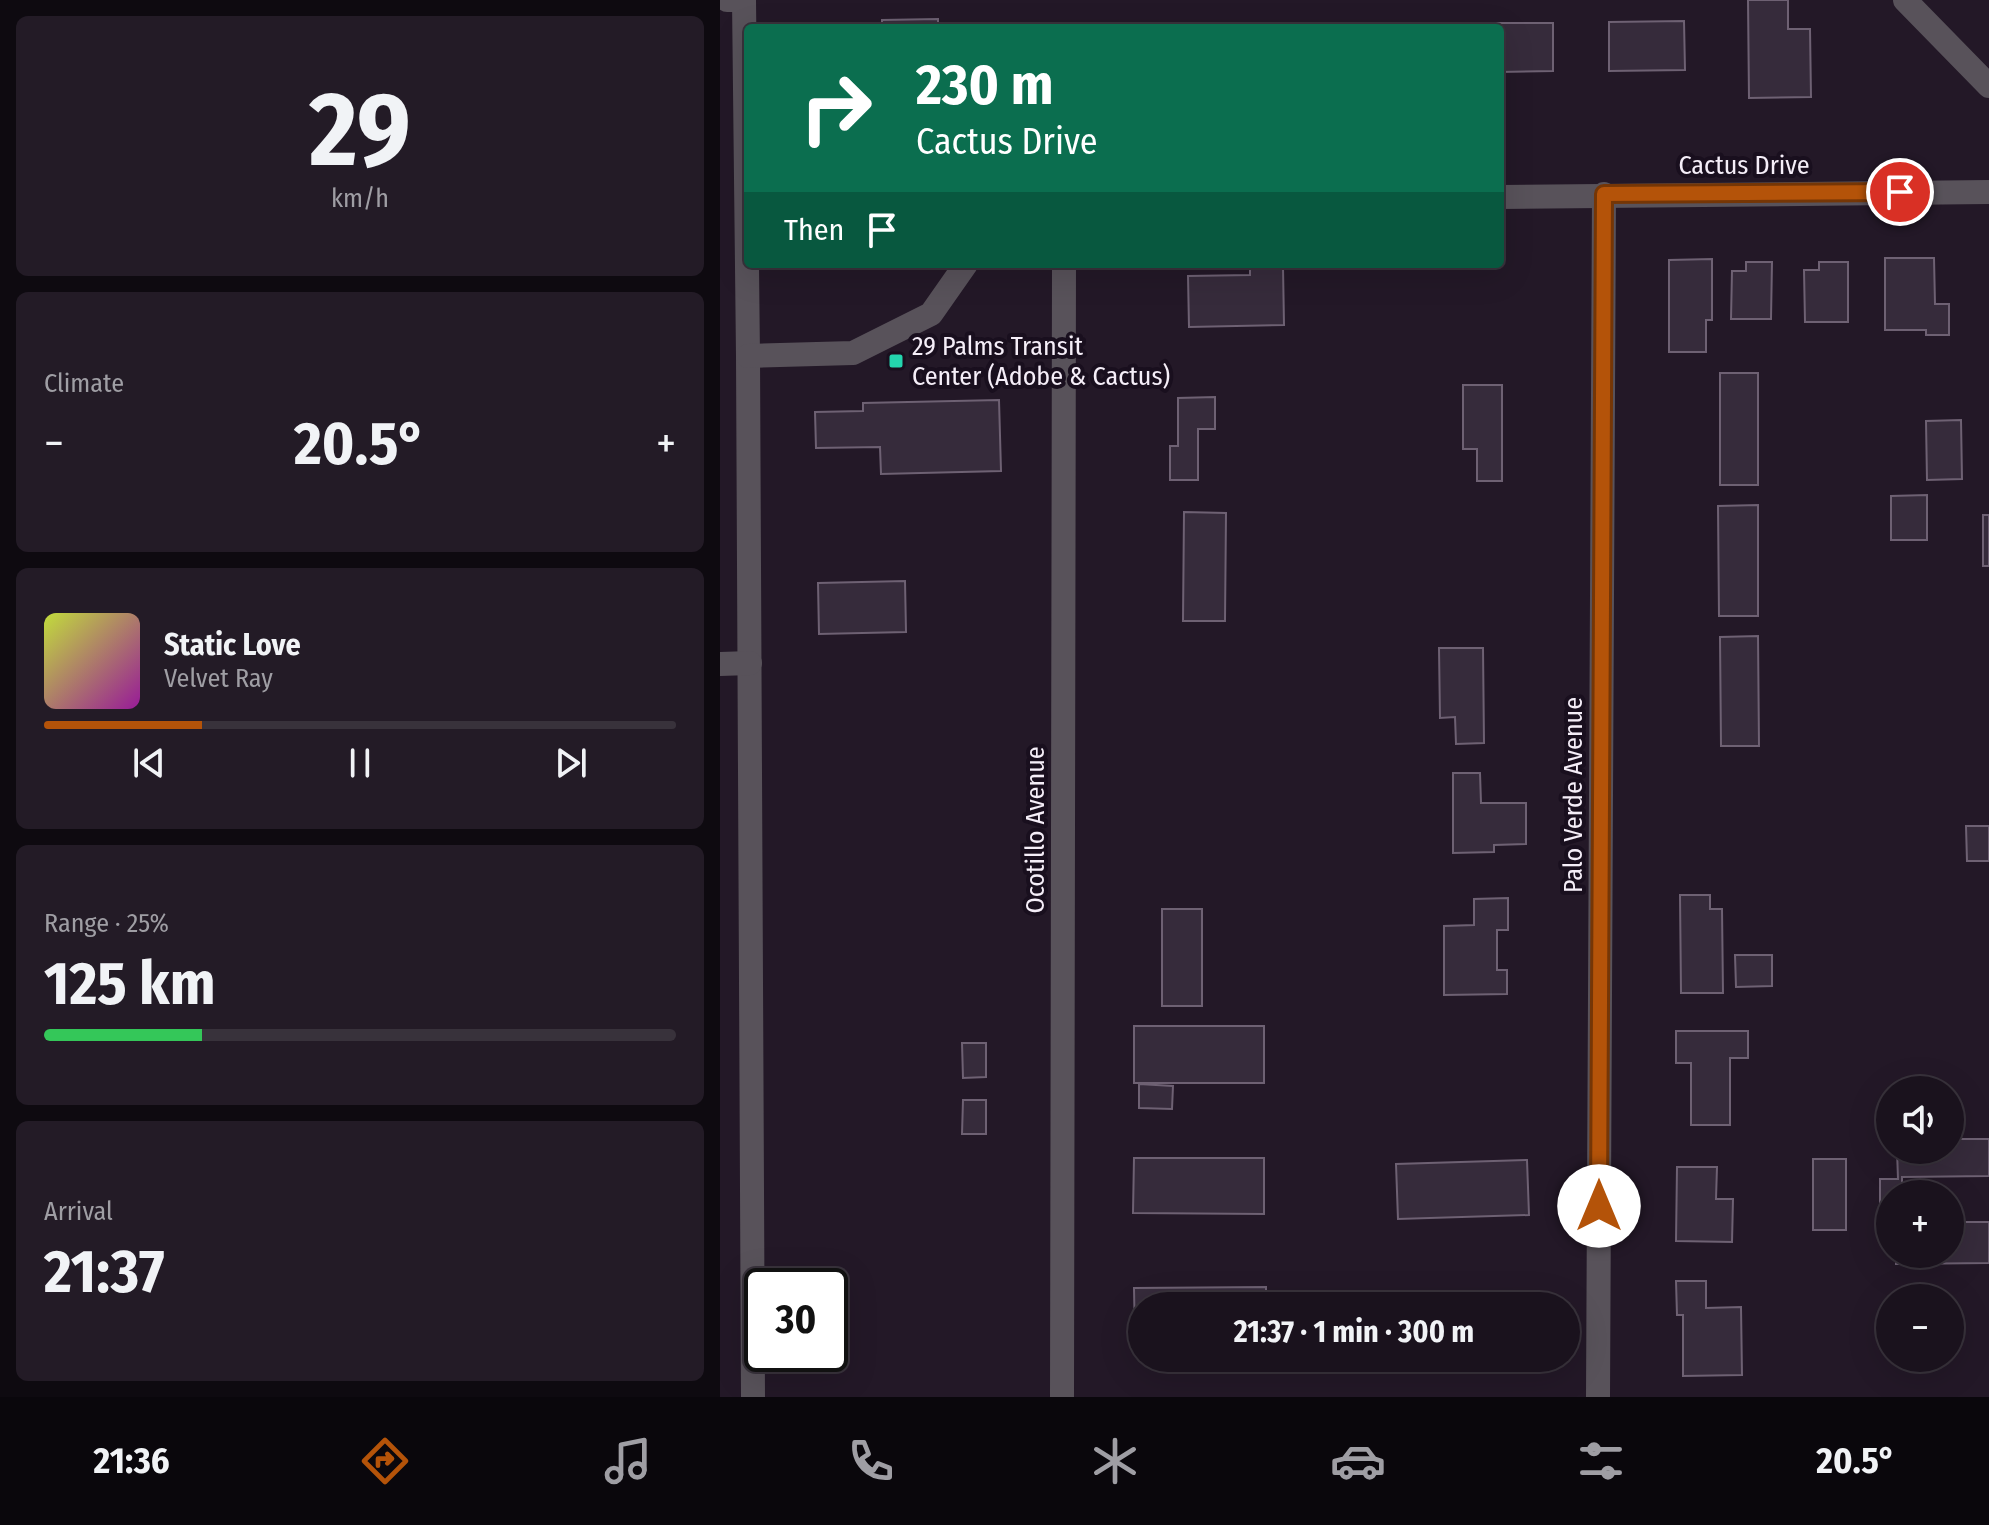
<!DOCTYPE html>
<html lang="en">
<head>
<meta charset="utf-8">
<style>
	:root { --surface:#1a121d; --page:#231b26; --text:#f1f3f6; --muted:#9f9ea4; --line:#38323b; --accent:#b45309 }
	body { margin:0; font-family:"Fira Sans Condensed",sans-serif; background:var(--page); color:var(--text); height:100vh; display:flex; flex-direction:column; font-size:30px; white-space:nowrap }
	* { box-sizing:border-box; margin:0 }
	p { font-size:26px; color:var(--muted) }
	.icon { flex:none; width:44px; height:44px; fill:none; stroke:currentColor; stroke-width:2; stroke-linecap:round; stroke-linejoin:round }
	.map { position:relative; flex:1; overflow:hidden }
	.details { display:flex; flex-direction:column; gap:16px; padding:16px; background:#0e0a10; width:720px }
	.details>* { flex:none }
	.top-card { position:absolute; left:24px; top:24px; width:760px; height:244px; border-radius:8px; box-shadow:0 8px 32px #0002,0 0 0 2px var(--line); background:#0b6e4f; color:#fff; overflow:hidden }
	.controls { position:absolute; left:1156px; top:1076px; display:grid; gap:16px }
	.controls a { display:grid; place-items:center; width:88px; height:88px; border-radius:50%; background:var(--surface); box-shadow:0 8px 32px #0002,0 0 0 2px var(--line); font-size:40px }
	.speed { position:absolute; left:24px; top:1268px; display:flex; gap:16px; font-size:40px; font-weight:700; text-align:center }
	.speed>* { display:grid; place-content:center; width:104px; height:104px; border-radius:50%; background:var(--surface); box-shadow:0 8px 32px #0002,0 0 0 2px var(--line); line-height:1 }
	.speed .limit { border:4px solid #111; border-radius:12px; background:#fff; color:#111 }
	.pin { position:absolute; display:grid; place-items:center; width:68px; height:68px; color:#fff; margin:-34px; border:4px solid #fff; border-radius:50%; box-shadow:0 2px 8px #0007 }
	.me { position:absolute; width:88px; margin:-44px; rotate:0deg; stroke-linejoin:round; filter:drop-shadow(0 0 6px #0008) }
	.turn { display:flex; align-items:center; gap:28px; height:168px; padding:0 40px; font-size:36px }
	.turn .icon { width:104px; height:104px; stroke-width:2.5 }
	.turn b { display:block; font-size:56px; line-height:68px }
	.then { display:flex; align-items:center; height:76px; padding:0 40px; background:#0003; gap:16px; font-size:30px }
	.big { font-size:60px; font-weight:700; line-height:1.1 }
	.details .tile { flex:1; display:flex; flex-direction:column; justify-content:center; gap:12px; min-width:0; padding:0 28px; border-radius:12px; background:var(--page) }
	.details .dial { align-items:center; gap:0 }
	.dial b { font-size:104px; line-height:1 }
	.song { display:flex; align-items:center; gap:24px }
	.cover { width:96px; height:96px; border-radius:12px; background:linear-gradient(135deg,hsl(70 70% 55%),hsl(300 70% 35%)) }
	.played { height:8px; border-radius:4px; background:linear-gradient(90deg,var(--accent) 25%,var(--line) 25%) }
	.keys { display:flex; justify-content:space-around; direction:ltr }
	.heat { display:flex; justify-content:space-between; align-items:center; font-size:44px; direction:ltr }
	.charge { height:12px; border-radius:6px; background:linear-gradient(90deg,#34c759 25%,var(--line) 0) }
	.trip { position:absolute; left:408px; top:1292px; width:452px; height:80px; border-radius:40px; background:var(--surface); box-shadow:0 8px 32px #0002,0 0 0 2px var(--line); font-weight:700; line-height:80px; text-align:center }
	.tab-bar { display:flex; height:128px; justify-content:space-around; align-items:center; background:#0a070c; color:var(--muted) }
	.tab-bar .icon { width:56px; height:56px }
	.tab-bar .selected { color:var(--accent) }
	.tab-bar b { font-size:36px; color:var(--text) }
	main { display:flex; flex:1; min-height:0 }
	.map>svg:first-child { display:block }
	.building { fill:#362b3b; stroke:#6e6173; stroke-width:2 }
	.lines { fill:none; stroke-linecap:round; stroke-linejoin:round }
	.minor { stroke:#58525a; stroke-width:24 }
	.route-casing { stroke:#753606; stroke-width:20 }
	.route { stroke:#b45309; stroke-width:14 }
	.poi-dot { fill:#24d5ae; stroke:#190f1e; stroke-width:3 }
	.labels { text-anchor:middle; stroke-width:8; stroke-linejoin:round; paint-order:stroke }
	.street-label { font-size:26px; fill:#f5eef8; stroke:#190f1e }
	.poi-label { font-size:26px; fill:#f5eef8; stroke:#190f1e; text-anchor:start }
</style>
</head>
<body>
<main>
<section class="details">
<div class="tile dial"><b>29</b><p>km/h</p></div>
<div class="tile"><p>Climate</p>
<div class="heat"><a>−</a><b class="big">20.5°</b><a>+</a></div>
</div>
<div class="tile">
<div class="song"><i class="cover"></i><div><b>Static Love</b><p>Velvet Ray</p></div></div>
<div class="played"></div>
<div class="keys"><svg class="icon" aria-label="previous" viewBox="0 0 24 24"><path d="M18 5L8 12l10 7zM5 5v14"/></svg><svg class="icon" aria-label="pause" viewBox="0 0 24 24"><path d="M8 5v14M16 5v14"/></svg><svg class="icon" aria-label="next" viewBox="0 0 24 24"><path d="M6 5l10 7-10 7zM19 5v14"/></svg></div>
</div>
<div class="tile"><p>Range · 25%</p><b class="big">125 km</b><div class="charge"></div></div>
<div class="tile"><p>Arrival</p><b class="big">21:37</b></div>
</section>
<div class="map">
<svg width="1269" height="1397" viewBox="0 0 1269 1397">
	<rect width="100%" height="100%" fill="#231827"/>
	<g class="building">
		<polygon points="1028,0 1068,0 1068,29 1090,29 1091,97 1029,98"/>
		<polygon points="218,19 218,28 162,28 162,20"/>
		<polygon points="964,21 965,70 889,71 889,22"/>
		<polygon points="756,23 833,23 833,71 780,72 780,28 756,28"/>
		<polygon points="702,24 702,28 624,28 624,25"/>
		<polygon points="1165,258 1214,258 1215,304 1229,304 1229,335 1206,335 1206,330 1165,330"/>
		<polygon points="992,259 992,320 986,320 986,352 949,352 949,260"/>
		<polygon points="1026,262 1052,262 1051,319 1011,319 1012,271 1026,271"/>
		<polygon points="1099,262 1128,262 1128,322 1085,322 1084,270 1099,270"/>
		<polygon points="563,267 564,325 469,327 468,276 530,275 530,268"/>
		<rect x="1000" y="373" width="38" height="112"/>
		<polygon points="743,385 782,385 782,481 757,481 757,449 743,449"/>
		<polygon points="495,397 495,429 478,429 478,480 450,480 450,446 458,446 458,398"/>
		<polygon points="279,400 281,471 161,474 160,447 96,448 95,412 143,411 143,403"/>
		<polygon points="1241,420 1242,479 1207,480 1206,421"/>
		<polygon points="1207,495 1207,540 1171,540 1171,496"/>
		<polygon points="1038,505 1038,616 999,616 998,506"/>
		<polygon points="464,512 506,513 505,621 463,621"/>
		<rect x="1263" y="515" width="6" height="51"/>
		<polygon points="185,581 186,632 99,634 98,583"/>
		<polygon points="1038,636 1039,746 1001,746 1000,637"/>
		<polygon points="719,648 763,648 764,743 736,744 735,717 720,718"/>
		<polygon points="733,773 760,773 761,803 806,803 806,844 774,845 774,852 733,853"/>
		<polygon points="1246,826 1269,826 1269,861 1247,861"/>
		<polygon points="960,895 990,895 990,909 1002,909 1003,993 961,993"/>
		<polygon points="788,898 788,930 777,930 777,970 787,970 787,994 724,995 724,926 754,925 754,899"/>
		<rect x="442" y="909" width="40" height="97"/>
		<polygon points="1015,955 1052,955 1052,986 1016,987"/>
		<rect x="414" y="1026" width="130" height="57"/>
		<polygon points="956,1031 1028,1031 1028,1058 1010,1058 1010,1125 971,1125 971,1063 956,1063"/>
		<polygon points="242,1043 266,1043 266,1077 243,1078"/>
		<polygon points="419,1084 453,1086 452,1109 419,1108"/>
		<polygon points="243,1100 266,1100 266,1134 242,1134"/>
		<polygon points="1230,1139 1269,1139 1269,1176 1182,1177 1182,1194 1170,1194 1170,1223 1160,1223 1160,1179 1178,1179 1177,1150 1230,1150"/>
		<polygon points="414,1158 544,1158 544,1214 413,1213"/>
		<rect x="1093" y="1159" width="33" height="71"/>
		<polygon points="807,1160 809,1215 678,1219 676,1164"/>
		<polygon points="957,1167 997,1167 996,1199 1013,1199 1012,1242 956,1241"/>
		<polygon points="1230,1222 1269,1222 1269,1263 1176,1264 1176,1254 1230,1254"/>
		<polygon points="956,1281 986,1281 986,1308 1021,1307 1022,1375 963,1376 963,1315 957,1315"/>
		<polygon points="546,1287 546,1306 422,1306 422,1342 415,1342 414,1288"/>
		<polygon points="809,1292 809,1306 680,1306 680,1295"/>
	</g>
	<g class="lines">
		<g class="minor">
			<polyline points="7,0 24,0 28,356 33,1397"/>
			<polyline points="1185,0 1269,86"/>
			<polyline points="780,197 1269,192"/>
			<polyline points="28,356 133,353 211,314 246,264"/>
			<polyline points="0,664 30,663"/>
			<polyline points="342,1397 344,264"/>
			<polyline points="878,1397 884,194"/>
		</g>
	</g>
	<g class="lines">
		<defs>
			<polyline id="route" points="879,1206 884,194 1180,192"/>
		</defs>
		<use href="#route" class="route-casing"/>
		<use href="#route" class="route"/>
	</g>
	<rect class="poi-dot" x="168" y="353" width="16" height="16" rx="4"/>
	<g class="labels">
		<g class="street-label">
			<text x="1024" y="174">Cactus Drive</text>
			<text transform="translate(853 795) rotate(-90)" y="9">Palo Verde Avenue</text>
			<text transform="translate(315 830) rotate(-90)" y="9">Ocotillo Avenue</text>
		</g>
		<g class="poi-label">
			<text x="192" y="355">29 Palms Transit<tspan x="192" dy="30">Center (Adobe &amp; Cactus)</tspan></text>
		</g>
	</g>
</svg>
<div class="controls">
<a><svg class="icon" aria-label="sound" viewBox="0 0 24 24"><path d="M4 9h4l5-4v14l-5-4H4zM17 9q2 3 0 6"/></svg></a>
<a>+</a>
<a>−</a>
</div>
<div class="speed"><div class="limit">30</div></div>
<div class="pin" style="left:1180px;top:192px;background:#d93025"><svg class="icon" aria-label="arrive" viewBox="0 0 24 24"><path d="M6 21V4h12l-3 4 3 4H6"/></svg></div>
<svg class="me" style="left:879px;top:1206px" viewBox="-20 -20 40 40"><circle r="19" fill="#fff"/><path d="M0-13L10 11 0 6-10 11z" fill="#b45309"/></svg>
<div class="trip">21:37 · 1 min · 300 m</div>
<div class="top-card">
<div class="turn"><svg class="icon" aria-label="right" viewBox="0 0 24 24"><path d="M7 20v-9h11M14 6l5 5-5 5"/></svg><div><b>230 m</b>Cactus Drive</div></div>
<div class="then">Then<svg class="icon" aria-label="arrive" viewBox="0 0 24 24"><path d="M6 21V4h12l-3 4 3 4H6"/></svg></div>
</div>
</div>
</main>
<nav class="tab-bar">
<b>21:36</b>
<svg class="icon selected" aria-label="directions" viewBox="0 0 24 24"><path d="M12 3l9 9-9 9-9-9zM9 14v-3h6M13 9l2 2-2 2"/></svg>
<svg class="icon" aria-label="music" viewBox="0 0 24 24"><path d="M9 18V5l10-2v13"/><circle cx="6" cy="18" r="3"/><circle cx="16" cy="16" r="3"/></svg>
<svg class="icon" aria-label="phone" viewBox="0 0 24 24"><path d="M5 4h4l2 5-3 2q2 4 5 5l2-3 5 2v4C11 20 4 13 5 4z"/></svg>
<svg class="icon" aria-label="climate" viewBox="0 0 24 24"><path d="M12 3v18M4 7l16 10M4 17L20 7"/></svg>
<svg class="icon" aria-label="car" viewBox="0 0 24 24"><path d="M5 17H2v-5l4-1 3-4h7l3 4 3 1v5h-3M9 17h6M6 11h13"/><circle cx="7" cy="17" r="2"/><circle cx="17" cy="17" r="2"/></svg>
<svg class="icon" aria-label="filters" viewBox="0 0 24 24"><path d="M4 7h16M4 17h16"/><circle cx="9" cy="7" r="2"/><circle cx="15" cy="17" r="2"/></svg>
<b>20.5°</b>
</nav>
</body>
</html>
